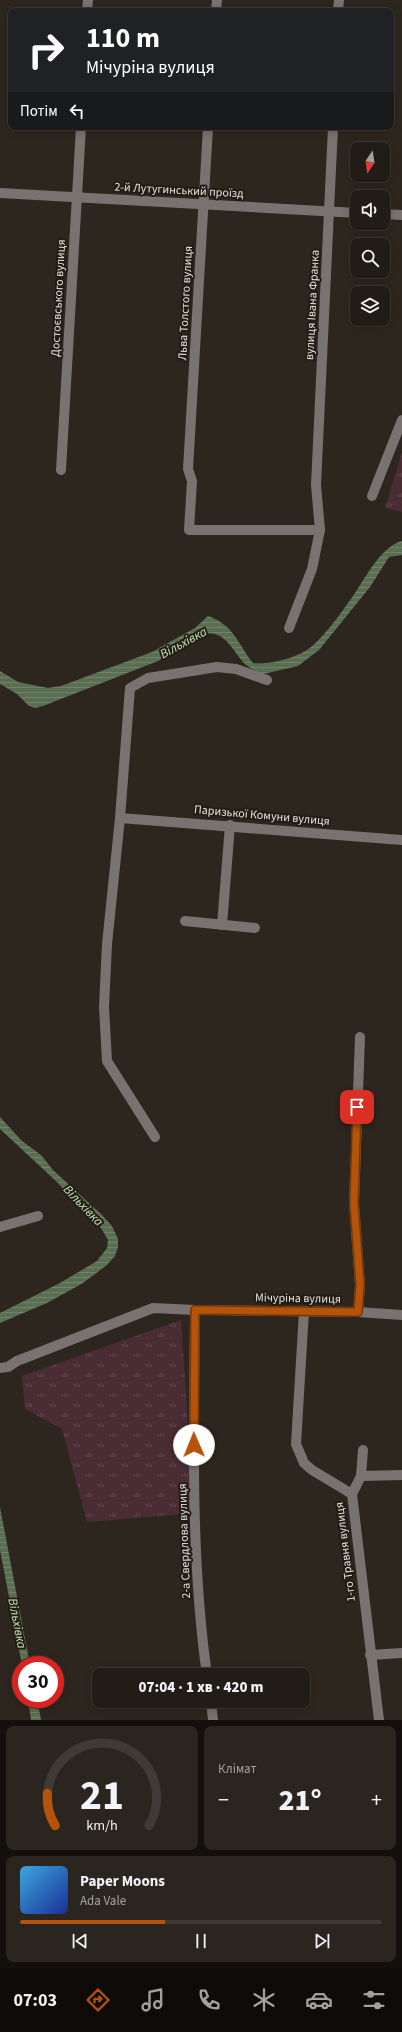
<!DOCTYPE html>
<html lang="uk">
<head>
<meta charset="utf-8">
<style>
	:root { --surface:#221c16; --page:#2a251f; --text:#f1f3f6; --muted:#a2a1a1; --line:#3f3a35; --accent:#b45309 }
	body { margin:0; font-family:"Source Sans 3",sans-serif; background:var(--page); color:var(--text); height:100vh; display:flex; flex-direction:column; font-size:15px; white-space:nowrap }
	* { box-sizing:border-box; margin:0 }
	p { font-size:13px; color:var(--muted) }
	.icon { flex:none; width:22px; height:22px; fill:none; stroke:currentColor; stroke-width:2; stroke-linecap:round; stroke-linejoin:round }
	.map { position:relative; height:1720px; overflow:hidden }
	.side { display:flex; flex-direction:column; gap:6px; padding:6px; background:#130f0c; flex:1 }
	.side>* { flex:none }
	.guide { position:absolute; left:8px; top:8px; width:386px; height:122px; border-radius:8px; box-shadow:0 2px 10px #0003,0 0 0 1px var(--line); background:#202124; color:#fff; overflow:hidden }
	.needle { width:26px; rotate:193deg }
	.fabs { position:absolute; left:350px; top:142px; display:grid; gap:8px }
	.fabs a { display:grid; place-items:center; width:40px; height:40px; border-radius:8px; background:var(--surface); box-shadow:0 2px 10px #0003,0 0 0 1px var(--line); font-size:20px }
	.speed { position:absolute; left:12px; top:1656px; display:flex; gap:8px; font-size:20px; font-weight:700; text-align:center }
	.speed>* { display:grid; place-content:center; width:52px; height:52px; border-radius:50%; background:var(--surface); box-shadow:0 2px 10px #0003,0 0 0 1px var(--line); line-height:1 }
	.speed .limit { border:6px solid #d22; background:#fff; color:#111 }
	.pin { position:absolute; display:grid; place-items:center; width:34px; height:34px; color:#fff; margin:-17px; border-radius:8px; box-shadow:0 2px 6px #0006 }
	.me { position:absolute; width:44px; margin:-22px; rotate:359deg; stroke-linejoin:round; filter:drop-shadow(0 0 3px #0008) }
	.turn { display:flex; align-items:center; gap:14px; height:84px; padding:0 12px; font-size:18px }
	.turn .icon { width:52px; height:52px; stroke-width:2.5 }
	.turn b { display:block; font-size:28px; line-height:34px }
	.then { display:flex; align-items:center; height:38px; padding:0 12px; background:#0003; gap:8px; font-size:15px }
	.big { font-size:30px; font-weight:800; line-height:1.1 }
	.side .card { flex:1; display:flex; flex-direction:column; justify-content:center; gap:6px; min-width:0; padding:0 14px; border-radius:8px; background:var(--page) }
	.side .dial { align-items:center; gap:0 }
	.dial svg { height:104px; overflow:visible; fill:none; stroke:var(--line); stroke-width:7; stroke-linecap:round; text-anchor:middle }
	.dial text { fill:var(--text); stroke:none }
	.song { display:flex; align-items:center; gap:12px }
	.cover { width:48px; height:48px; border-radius:6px; background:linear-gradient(135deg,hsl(200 70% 55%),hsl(230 70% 35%)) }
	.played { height:4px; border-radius:2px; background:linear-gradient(90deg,var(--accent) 40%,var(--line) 40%) }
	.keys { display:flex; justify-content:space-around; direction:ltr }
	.heat { display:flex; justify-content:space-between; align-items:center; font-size:22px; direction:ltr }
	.side .tiles { flex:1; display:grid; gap:6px; grid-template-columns:1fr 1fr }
	.card:last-child { grid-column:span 2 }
	.trip { position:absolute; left:92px; top:1668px; width:218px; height:40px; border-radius:8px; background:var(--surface); box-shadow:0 2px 10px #0003,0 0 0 1px var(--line); font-weight:800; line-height:40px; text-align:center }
	.dock { display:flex; height:64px; justify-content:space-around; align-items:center; background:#0e0b09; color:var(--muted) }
	.dock .icon { width:28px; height:28px }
	.dock .active { color:var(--accent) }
	.dock b { font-size:18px; color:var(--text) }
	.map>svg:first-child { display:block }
	.park { fill:url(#park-tufts) }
	.water { fill:url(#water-rules) }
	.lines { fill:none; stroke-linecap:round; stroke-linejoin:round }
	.minor { stroke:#787271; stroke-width:10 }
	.route-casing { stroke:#753606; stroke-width:10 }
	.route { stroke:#b45309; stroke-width:7 }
	.labels { text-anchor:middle; stroke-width:4; stroke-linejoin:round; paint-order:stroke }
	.street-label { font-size:12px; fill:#e6e1dc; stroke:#231c15 }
	.water-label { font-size:13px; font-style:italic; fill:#c1e6b3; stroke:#231c15 }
</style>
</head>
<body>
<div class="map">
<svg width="402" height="1720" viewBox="0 0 402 1720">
	<defs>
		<pattern id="park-tufts" width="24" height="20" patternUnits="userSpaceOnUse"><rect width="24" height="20" fill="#4a2c35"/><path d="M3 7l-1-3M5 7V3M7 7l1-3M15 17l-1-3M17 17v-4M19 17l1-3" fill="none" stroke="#644a52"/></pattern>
		<pattern id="water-rules" width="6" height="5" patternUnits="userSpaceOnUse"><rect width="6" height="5" fill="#5a6e52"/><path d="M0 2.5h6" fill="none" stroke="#72826a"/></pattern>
	</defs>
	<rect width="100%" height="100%" fill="#2d261e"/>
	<g class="park">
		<polygon points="402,452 402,512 385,508"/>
		<polygon points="181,1320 194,1513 87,1522 62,1429 25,1409 22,1376"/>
	</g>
	<g class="water">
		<path d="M402,541V555L389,557L370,587L319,650L298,666L263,674C257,672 251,669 246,665C234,654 226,630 206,634L158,661L43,706L35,708L29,706L17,694L0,684V671L18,682L48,688L61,686L152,652L195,628L208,616C234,625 238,644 253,663C269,665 298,658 311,647C327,634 351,600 362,582C372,567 384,546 402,541Z"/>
		<polygon points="0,1117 22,1141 41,1155 53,1170 102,1215 112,1226 118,1239 118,1247 115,1256 107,1265 83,1283 47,1303 0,1323 0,1313 60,1283 97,1261 107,1248 108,1240 98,1223 79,1207 58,1183 0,1129"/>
		<polygon points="0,1507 30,1665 22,1665 19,1649 0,1550"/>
		<polygon points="28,1699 37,1699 41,1720 31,1720"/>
	</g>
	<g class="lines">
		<g class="minor">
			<polyline points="87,11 88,0"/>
			<polyline points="216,11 217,0"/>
			<polyline points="338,11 339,0"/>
			<polyline points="208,127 188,469 192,481 189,530 320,530 316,485 333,127"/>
			<polyline points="0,193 357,213"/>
			<polyline points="383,214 402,215"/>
			<polyline points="61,470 81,127"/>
			<polyline points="372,496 402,420"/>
			<polyline points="289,628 312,569 320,530"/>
			<polyline points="120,818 402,840"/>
			<polyline points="185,921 255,928"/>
			<polyline points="222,925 230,825"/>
			<polyline points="155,1137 107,1061 104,1007 107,944 120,818 130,688 148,678 217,667 236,669 267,680"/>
			<polyline points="0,1227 38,1216"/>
			<path d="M195,1310C194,1431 190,1555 207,1675"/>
			<polyline points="304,1311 296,1444 304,1463 312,1470 352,1494 379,1720"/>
			<polyline points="358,1312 360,1285 354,1203 360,1037"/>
			<polyline points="0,1368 8,1367 17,1361 153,1308 195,1310 358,1312 402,1315"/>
			<polyline points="361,1476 402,1475"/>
			<polyline points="352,1494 361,1476 363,1450"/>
			<polyline points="370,1655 402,1653"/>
			<polyline points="211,1701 213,1720"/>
		</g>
	</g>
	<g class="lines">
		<defs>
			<polyline id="route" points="194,1445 195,1310 358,1312 360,1285 354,1203 357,1107"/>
		</defs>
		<use href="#route" class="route-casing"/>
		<use href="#route" class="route"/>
	</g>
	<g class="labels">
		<g class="street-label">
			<text transform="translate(179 190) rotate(3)" y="4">2-й Лутугинський проїзд</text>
			<text transform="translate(58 298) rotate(-87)" y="4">Достоєвського вулиця</text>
			<text transform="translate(185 303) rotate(-87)" y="4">Льва Толстого вулиця</text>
			<text transform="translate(312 305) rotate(-87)" y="4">вулиця Івана Франка</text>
			<text transform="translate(262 815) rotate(5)" y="4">Паризької Комуни вулиця</text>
			<text transform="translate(298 1298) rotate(1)" y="4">Мічуріна вулиця</text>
			<text transform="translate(184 1541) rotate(-92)" y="4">2-а Свердлова вулиця</text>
			<text transform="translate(345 1552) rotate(-97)" y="4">1-го Травня вулиця</text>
		</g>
		<g class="water-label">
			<text transform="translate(183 642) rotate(-29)" y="5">Вільхівка</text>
			<text transform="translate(84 1205) rotate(46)" y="5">Вільхівка</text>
			<text transform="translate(18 1623) rotate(79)" y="5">Вільхівка</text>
		</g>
	</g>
</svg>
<div class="fabs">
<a><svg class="needle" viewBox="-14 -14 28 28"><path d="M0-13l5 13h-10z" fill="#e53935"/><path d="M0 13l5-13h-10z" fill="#a2a1a1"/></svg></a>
<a><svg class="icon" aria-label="sound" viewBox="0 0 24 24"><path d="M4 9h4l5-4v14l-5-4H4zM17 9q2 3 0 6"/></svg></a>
<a><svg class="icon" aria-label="search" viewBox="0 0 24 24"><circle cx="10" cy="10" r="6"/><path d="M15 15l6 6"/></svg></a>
<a><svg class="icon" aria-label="layers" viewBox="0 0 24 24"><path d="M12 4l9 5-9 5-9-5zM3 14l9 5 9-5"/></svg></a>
</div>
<div class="speed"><div class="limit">30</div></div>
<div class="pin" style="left:357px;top:1107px;background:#d93025"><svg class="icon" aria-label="arrive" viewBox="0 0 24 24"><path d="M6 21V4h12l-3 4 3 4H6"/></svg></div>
<svg class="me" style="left:194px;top:1445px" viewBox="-20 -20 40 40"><circle r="19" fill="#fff"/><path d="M0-13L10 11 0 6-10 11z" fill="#b45309"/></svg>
<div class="trip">07:04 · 1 хв · 420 m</div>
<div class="guide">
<div class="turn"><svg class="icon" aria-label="right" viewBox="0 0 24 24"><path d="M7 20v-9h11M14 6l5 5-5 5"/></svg><div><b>110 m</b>Мічуріна вулиця</div></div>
<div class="then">Потім<svg class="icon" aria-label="left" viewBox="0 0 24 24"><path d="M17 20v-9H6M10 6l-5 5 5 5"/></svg></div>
</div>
</div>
<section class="side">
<div class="tiles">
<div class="card dial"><svg viewBox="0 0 100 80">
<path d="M14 69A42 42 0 1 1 86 69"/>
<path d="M14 69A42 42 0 0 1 8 44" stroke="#b45309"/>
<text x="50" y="56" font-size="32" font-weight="700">21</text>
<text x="50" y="72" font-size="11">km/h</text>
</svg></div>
<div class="card"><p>Клімат</p>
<div class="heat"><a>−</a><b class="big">21°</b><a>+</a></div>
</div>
<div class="card">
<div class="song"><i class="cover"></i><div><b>Paper Moons</b><p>Ada Vale</p></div></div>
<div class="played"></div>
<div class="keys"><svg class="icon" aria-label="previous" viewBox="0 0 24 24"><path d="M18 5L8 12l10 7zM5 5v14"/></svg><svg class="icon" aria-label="pause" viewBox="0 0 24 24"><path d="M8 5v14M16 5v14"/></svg><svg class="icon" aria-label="next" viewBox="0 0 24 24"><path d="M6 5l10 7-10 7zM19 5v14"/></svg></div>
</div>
</div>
</section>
<nav class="dock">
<b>07:03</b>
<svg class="icon active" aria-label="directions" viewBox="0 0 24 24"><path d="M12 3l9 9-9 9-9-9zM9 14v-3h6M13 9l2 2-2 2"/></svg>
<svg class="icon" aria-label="music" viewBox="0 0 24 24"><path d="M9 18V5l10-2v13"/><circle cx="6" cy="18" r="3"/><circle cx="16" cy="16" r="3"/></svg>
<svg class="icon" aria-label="phone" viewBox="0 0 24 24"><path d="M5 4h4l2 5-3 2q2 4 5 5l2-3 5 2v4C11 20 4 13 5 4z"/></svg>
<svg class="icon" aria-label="climate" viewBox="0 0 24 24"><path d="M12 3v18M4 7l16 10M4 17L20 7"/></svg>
<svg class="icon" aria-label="car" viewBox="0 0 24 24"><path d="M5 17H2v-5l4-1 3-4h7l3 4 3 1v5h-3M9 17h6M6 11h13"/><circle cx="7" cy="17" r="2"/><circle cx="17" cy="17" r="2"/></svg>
<svg class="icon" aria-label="filters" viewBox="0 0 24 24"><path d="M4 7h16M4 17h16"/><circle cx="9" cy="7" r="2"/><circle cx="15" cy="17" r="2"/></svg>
</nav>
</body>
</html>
